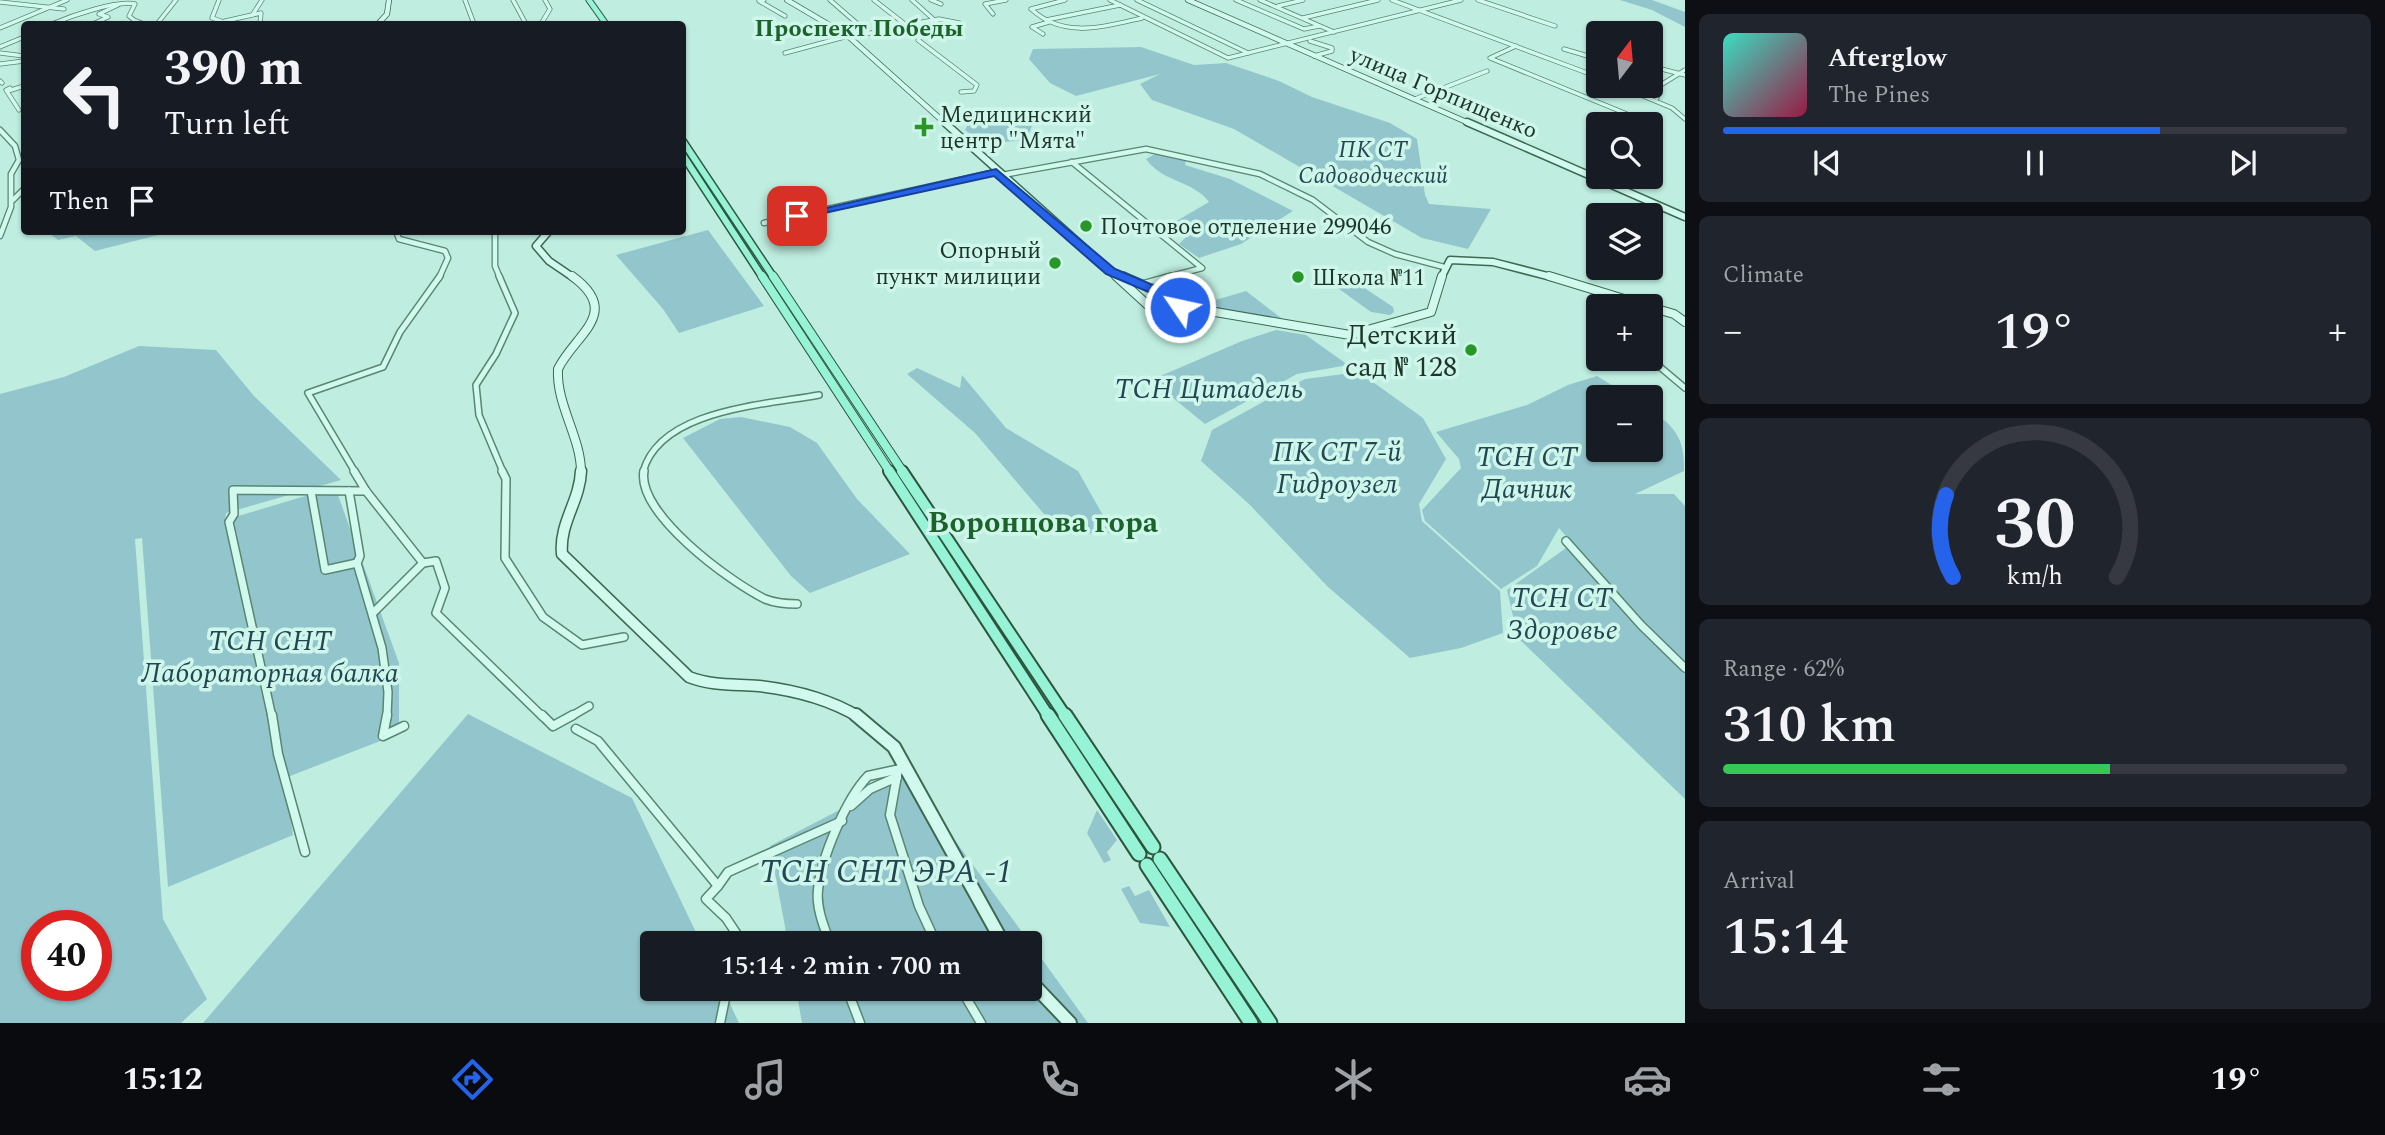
<!DOCTYPE html>
<html lang="en">
<head>
<meta charset="utf-8">
<style>
	:root { --surface:#171b24; --page:#20242c; --text:#f1f3f6; --muted:#9ea1a6; --line:#363941; --accent:#2563eb }
	body { margin:0; font-family:Spectral,serif; background:var(--page); color:var(--text); height:100vh; display:flex; flex-direction:column; font-size:26px; white-space:nowrap }
	* { box-sizing:border-box; margin:0 }
	p { font-size:23px; color:var(--muted) }
	.icon { flex:none; width:38px; height:38px; fill:none; stroke:currentColor; stroke-width:2; stroke-linecap:round; stroke-linejoin:round }
	.map { position:relative; flex:1; overflow:hidden }
	.drawer { display:flex; flex-direction:column; gap:14px; padding:14px; background:#0d0f14; width:700px }
	.drawer>* { flex:none }
	.banner { position:absolute; left:21px; top:21px; width:665px; height:214px; border-radius:7px; box-shadow:0 2px 5px #0004; background:#171b24; color:var(--text); overflow:hidden }
	.needle { width:46px; rotate:16deg }
	.buttons { position:absolute; left:1586px; top:21px; display:grid; gap:14px }
	.buttons a { display:grid; place-items:center; width:77px; height:77px; border-radius:7px; background:var(--surface); box-shadow:0 2px 5px #0004; font-size:35px }
	.speed { position:absolute; left:21px; top:910px; display:flex; gap:14px; font-size:35px; font-weight:700; text-align:center }
	.speed>* { display:grid; place-content:center; width:91px; height:91px; border-radius:50%; background:var(--surface); box-shadow:0 2px 5px #0004; line-height:1 }
	.speed .limit { border:10px solid #d22; background:#fff; color:#111 }
	.pin { position:absolute; display:grid; place-items:center; width:60px; height:60px; color:#fff; margin:-30px; border-radius:14px; box-shadow:0 4px 10px #0006 }
	.me { position:absolute; width:77px; margin:-38px; rotate:304deg; stroke-linejoin:round; filter:drop-shadow(0 0 5px #0008) }
	.turn { display:flex; align-items:center; gap:24px; height:147px; padding:0 28px; font-size:32px }
	.turn .icon { width:91px; height:91px; stroke-width:2.5 }
	.turn b { display:block; font-size:49px; line-height:60px }
	.then { display:flex; align-items:center; height:66px; padding:0 28px; background:#0003; gap:14px; font-size:26px }
	.big { font-size:52px; font-weight:600; line-height:1.1 }
	.drawer .card { flex:1; display:flex; flex-direction:column; justify-content:center; gap:10px; min-width:0; padding:0 24px; border-radius:10px; background:var(--page) }
	.drawer .dial { align-items:center; gap:0 }
	.dial svg { height:182px; overflow:visible; fill:none; stroke:var(--line); stroke-width:7; stroke-linecap:round; text-anchor:middle }
	.dial text { fill:var(--text); stroke:none }
	.song { display:flex; align-items:center; gap:21px }
	.cover { width:84px; height:84px; border-radius:10px; background:linear-gradient(135deg,hsl(170 70% 55%),hsl(340 70% 35%)) }
	.played { height:7px; border-radius:4px; background:linear-gradient(90deg,var(--accent) 70%,var(--line) 70%) }
	.keys { display:flex; justify-content:space-around; direction:ltr }
	.heat { display:flex; justify-content:space-between; align-items:center; font-size:38px; direction:ltr }
	.charge { height:10px; border-radius:5px; background:linear-gradient(90deg,#34c759 62%,var(--line) 0) }
	.trip { position:absolute; left:640px; top:931px; width:402px; height:70px; border-radius:7px; background:var(--surface); box-shadow:0 2px 5px #0004; font-weight:600; line-height:70px; text-align:center }
	.dock { display:flex; height:112px; justify-content:space-around; align-items:center; background:#090b0e; color:var(--muted) }
	.dock .icon { width:49px; height:49px }
	.dock .current { color:var(--accent) }
	.dock b { font-size:32px; color:var(--text) }
	main { display:flex; flex:1; min-height:0 }
	.map>svg:first-child { display:block }
	.green { fill:#93c6cc; fill-rule:evenodd }
	.lines { fill:none; stroke-linecap:round; stroke-linejoin:round }
	.street-far4-casing { stroke:#578770; stroke-width:5 }
	.street-far3-casing { stroke:#578770; stroke-width:7 }
	.street-far2-casing { stroke:#578770; stroke-width:8 }
	.street-far1-casing { stroke:#578770; stroke-width:10 }
	.street-casing { stroke:#578770; stroke-width:11 }
	.secondary-far4-casing { stroke:#3b6951; stroke-width:6 }
	.secondary-far3-casing { stroke:#3b6951; stroke-width:9 }
	.secondary-far2-casing { stroke:#3b6951; stroke-width:10 }
	.secondary-far1-casing { stroke:#3b6951; stroke-width:13 }
	.secondary-casing { stroke:#3b6951; stroke-width:16 }
	.primary-far4-casing { stroke:#2c543f; stroke-width:7 }
	.primary-far3-casing { stroke:#2c543f; stroke-width:9 }
	.primary-far2-casing { stroke:#2c543f; stroke-width:10 }
	.primary-far1-casing { stroke:#2c543f; stroke-width:14 }
	.primary-casing { stroke:#2c543f; stroke-width:17 }
	.street-far4 { stroke:#d2f9ed; stroke-width:3.5 }
	.street-far3 { stroke:#d2f9ed; stroke-width:4.5 }
	.street-far2 { stroke:#d2f9ed; stroke-width:5 }
	.street-far1 { stroke:#d2f9ed; stroke-width:7 }
	.street { stroke:#d2f9ed; stroke-width:8 }
	.secondary-far4 { stroke:#d2f9ed; stroke-width:4.5 }
	.secondary-far3 { stroke:#d2f9ed; stroke-width:6 }
	.secondary-far2 { stroke:#d2f9ed; stroke-width:8 }
	.secondary-far1 { stroke:#d2f9ed; stroke-width:10 }
	.secondary { stroke:#d2f9ed; stroke-width:12 }
	.primary-far4 { stroke:#96f3d5; stroke-width:5 }
	.primary-far3 { stroke:#96f3d5; stroke-width:6 }
	.primary-far2 { stroke:#96f3d5; stroke-width:8 }
	.primary-far1 { stroke:#96f3d5; stroke-width:10 }
	.primary { stroke:#96f3d5; stroke-width:13 }
	.route { fill:#2563eb; stroke:#184099; stroke-width:2 }
	.poi-dot { fill:#289727; stroke:#cff6ea; stroke-width:2.5 }
	.labels { text-anchor:middle; stroke-width:7; stroke-linejoin:round; paint-order:stroke }
	.far-street-label { font-size:23px; fill:#1c3629; stroke:#cff6ea }
	.far-poi-label { font-size:23px; fill:#1c3629; stroke:#cff6ea; text-anchor:start }
	.far-park-label { font-size:23px; font-style:italic; fill:#224753; stroke:#cff6ea }
	.far-neighbourhood-label { font-size:24px; font-weight:bold; fill:#1b632a; stroke:#cff6ea }
	.poi-label { font-size:28px; fill:#1c3629; stroke:#cff6ea; text-anchor:end }
	.park-label { font-size:28px; font-style:italic; fill:#224753; stroke:#cff6ea }
	.neighbourhood-label { font-size:30px; font-weight:bold; fill:#1b632a; stroke:#cff6ea }
	.near-park-label { font-size:33px; font-style:italic; fill:#224753; stroke:#cff6ea }
</style>
</head>
<body>
<main>
<div class="map">
<svg width="1685" height="1023" viewBox="0 0 1685 1023">
	<rect width="100%" height="100%" fill="#bfeee0"/>
	<g class="green">
		<polygon points="1620,0 1652,0 1685,12 1685,27 1652,10"/>
		<polygon points="1141,47 1194,65 1226,63 1279,81 1312,97 1390,123 1417,139 1425,195 1429,204 1491,209 1468,249 1422,238 1234,129 1152,100 1140,84 1160,74 1076,96 1050,83 1029,59 1033,49"/>
		<polygon points="990,122 1032,126 1026,140 983,144 965,130 967,126"/>
		<path d="M1157,153L1186,160L1185,165L1230,179L1293,211L1241,244L1199,258L1179,244L1191,232L1173,223L1209,202C1194,181 1162,182 1146,159Z"/>
		<polygon points="708,230 764,306 679,333 663,309 616,255"/>
		<polygon points="46,231 174,231 95,251 76,236 58,240"/>
		<polygon points="1338,279 1354,281 1393,307 1394,312 1390,315 1371,312 1335,286"/>
		<polygon points="1246,291 1285,321 1195,306"/>
		<polygon points="1276,330 1306,335 1348,365 1297,374 1205,424 1151,380 1242,341"/>
		<path d="M139,346L216,350L254,396L341,480L226,513L225,520L335,487L399,663V725L388,738L285,778L293,835L168,887L142,538L135,539L163,919L207,999L181,1023H0V394L64,377ZM37,926H96V985H37Z"/>
		<polygon points="917,368 960,388 962,375 1006,428 1078,471 1113,533 1061,534 975,433 907,374"/>
		<polygon points="1359,372 1423,418 1446,459 1419,504 1422,521 1500,591 1503,633 1461,648 1410,658 1327,586 1249,504 1201,461 1212,430 1305,379"/>
		<path d="M1597,376L1631,397H1598V450H1650V410C1675,426 1685,439 1684,471L1635,494H1674L1685,506V665L1613,591L1559,528L1537,566L1501,589L1425,521L1422,510L1461,468L1459,459L1436,432L1527,405L1568,385Z"/>
		<polygon points="741,417 790,427 817,443 857,499 910,554 810,593 791,576 683,438 720,419"/>
		<polygon points="1566,548 1685,673 1685,799 1518,638 1507,590"/>
		<polygon points="468,714 632,798 701,943 653,943 653,989 723,989 739,1023 203,1023"/>
		<polygon points="907,775 1030,943 788,943 770,846"/>
		<polygon points="1097,810 1117,840 1107,852 1111,860 1104,863 1087,833"/>
		<polygon points="1129,886 1135,896 1149,890 1170,927 1140,923 1121,889"/>
		<polygon points="1031,944 1088,1023 802,1023 796,989 1031,989"/>
	</g>
	<g class="lines">
		<defs>
			<g id="street-far4">
				<polyline points="219,0 212,18 221,21"/>
				<polyline points="465,0 474,24"/>
				<polyline points="513,0 526,24"/>
				<polyline points="764,0 759,1 785,16"/>
				<polyline points="830,0 868,33"/>
				<polyline points="874,0 906,25"/>
				<polyline points="912,0 951,35"/>
				<polyline points="931,0 941,4"/>
				<path d="M1065,0L1031,9C1064,39 1102,27 1142,18"/>
				<polyline points="1110,0 1228,58 1461,0"/>
				<polyline points="1137,0 1248,53"/>
				<polyline points="1236,0 1304,29 1319,26"/>
				<polyline points="1260,0 1334,32"/>
				<polyline points="1392,0 1598,77"/>
				<polyline points="1478,0 1555,26"/>
				<polyline points="0,2 64,9"/>
				<polyline points="1278,6 1303,0"/>
				<polyline points="253,14 262,0"/>
				<polyline points="993,14 985,4 1006,0"/>
				<polyline points="1303,18 1378,0"/>
				<polyline points="134,20 144,24"/>
				<polyline points="1046,20 1120,5"/>
				<path d="M52,24C71,16 116,0 135,4L129,16L134,20"/>
				<polyline points="93,24 108,17 99,14 118,5"/>
				<polyline points="157,24 176,0"/>
				<polyline points="212,24 261,13 260,24"/>
				<polyline points="541,24 550,9 545,0"/>
				<polyline points="0,28 67,0"/>
				<polyline points="909,28 921,36 918,40 977,85 974,91 961,92"/>
				<polyline points="1043,34 1032,27 1049,22"/>
				<polyline points="1310,41 1332,48 1332,51 1314,56"/>
				<polyline points="1516,46 1490,58 1627,114"/>
				<polyline points="0,47 24,37"/>
				<polyline points="1564,49 1598,59"/>
				<polyline points="0,53 24,56"/>
				<polyline points="785,53 848,36 909,28 906,25 939,19 959,23"/>
				<polyline points="0,64 24,61"/>
				<polyline points="1650,66 1685,75"/>
				<polyline points="0,81 2,83"/>
				<polyline points="1619,86 1672,108 1685,119"/>
				<polyline points="10,88 6,90 19,110"/>
				<polyline points="8,91 24,86"/>
				<polyline points="1657,98 1651,91 1685,70"/>
				<polyline points="1415,99 1487,71"/>
			</g>
			<g id="street-far3">
				<polyline points="0,130 15,146 19,160 11,174 11,207 0,236"/>
				<polyline points="1072,162 1202,268 1164,278"/>
				<polyline points="1002,175 1146,149 1260,174 1313,200 1368,242 1395,254 1444,267"/>
				<polyline points="13,200 24,189"/>
				<polyline points="764,223 996,172"/>
				<polyline points="396,231 399,239 445,251 448,258 439,278"/>
				<polyline points="495,231 495,266 500,278"/>
			</g>
			<g id="street-far2">
				<polyline points="499,276 515,313 496,354 476,385 479,415 503,472"/>
				<polyline points="1142,284 1171,276"/>
				<polyline points="1650,342 1660,367 1685,388"/>
				<polyline points="355,472 308,393 383,367 400,332 440,276"/>
				<path d="M643,472C660,409 765,405 819,395"/>
			</g>
			<g id="street-far1">
				<polyline points="354,471 366,491 423,563 373,613"/>
				<polyline points="502,471 506,479 505,558 543,617 582,645 624,637"/>
				<path d="M644,471C636,513 730,582 765,599C775,603 786,604 797,604"/>
				<polyline points="311,491 325,570 357,563"/>
				<polyline points="349,491 360,556 357,563 382,648 388,692 387,717"/>
				<polyline points="1566,541 1641,625 1685,668"/>
				<polyline points="423,563 436,561 445,588 436,613 543,717"/>
				<polyline points="272,717 229,522 234,514 233,490 366,491"/>
				<polyline points="570,717 589,706"/>
			</g>
			<g id="street">
				<polyline points="272,715 278,754 305,852"/>
				<polyline points="387,715 383,736 404,726"/>
				<polyline points="542,715 553,726 573,715"/>
				<polyline points="576,729 598,741 718,886 728,872 842,821"/>
				<polyline points="898,770 890,815 919,906 936,943"/>
				<polyline points="851,806 870,789 897,777"/>
				<polyline points="718,886 706,899 726,918 740,939 739,943"/>
				<path d="M830,943C824,927 816,908 818,890C821,858 846,799 868,776L905,768"/>
				<polyline points="847,989 860,1023"/>
				<polyline points="961,989 981,1023"/>
				<polyline points="720,1023 727,989"/>
			</g>
			<g id="secondary-far4">
				<polyline points="787,0 848,36 946,124"/>
				<polyline points="1188,0 1471,124"/>
				<polyline points="378,24 387,14 389,0"/>
			</g>
			<g id="secondary-far3">
				<polyline points="944,122 1118,278"/>
				<polyline points="1467,122 1685,217"/>
				<polyline points="549,231 536,246 549,261 574,278"/>
				<polyline points="1117,274 1127,278"/>
				<polyline points="1441,278 1450,260 1493,262 1555,278"/>
			</g>
			<g id="secondary-far2">
				<path d="M572,276C623,313 575,334 558,369C556,405 581,437 581,472"/>
				<polyline points="1116,276 1151,308 1170,312 1180,306"/>
				<polyline points="1123,276 1175,299 1180,306"/>
				<polyline points="1549,276 1647,306"/>
				<polyline points="1180,306 1350,335 1431,312 1442,276"/>
				<polyline points="1650,307 1674,314 1685,322"/>
			</g>
			<path id="secondary-far1" d="M581,471C580,501 559,523 562,554L689,677C712,686 735,684 759,686C794,690 829,699 859,717"/>
			<g id="secondary">
				<polyline points="856,715 894,747 1003,943"/>
				<polyline points="1031,982 1070,1023"/>
			</g>
			<polyline id="primary-far4" points="589,0 606,24"/>
			<g id="primary-far3">
				<polyline points="682,140 774,278"/>
				<polyline points="682,154 763,278"/>
			</g>
			<g id="primary-far2">
				<polyline points="762,276 890,472"/>
				<polyline points="773,276 903,472"/>
			</g>
			<g id="primary-far1">
				<polyline points="889,471 1049,717"/>
				<polyline points="902,471 1066,717"/>
			</g>
			<g id="primary">
				<polyline points="1048,715 1139,854"/>
				<polyline points="1065,715 1153,847"/>
				<polyline points="1160,859 1270,1023"/>
				<polyline points="1147,865 1251,1023"/>
			</g>
		</defs>
		<use href="#street-far4" class="street-far4-casing"/>
		<use href="#street-far3" class="street-far3-casing"/>
		<use href="#street-far2" class="street-far2-casing"/>
		<use href="#street-far1" class="street-far1-casing"/>
		<use href="#street" class="street-casing"/>
		<use href="#secondary-far4" class="secondary-far4-casing"/>
		<use href="#secondary-far3" class="secondary-far3-casing"/>
		<use href="#secondary-far2" class="secondary-far2-casing"/>
		<use href="#secondary-far1" class="secondary-far1-casing"/>
		<use href="#secondary" class="secondary-casing"/>
		<use href="#primary-far4" class="primary-far4-casing"/>
		<use href="#primary-far3" class="primary-far3-casing"/>
		<use href="#primary-far2" class="primary-far2-casing"/>
		<use href="#primary-far1" class="primary-far1-casing"/>
		<use href="#primary" class="primary-casing"/>
		<use href="#street-far4" class="street-far4"/>
		<use href="#street-far3" class="street-far3"/>
		<use href="#street-far2" class="street-far2"/>
		<use href="#street-far1" class="street-far1"/>
		<use href="#street" class="street"/>
		<use href="#secondary-far4" class="secondary-far4"/>
		<use href="#secondary-far3" class="secondary-far3"/>
		<use href="#secondary-far2" class="secondary-far2"/>
		<use href="#secondary-far1" class="secondary-far1"/>
		<use href="#secondary" class="secondary"/>
		<use href="#primary-far4" class="primary-far4"/>
		<use href="#primary-far3" class="primary-far3"/>
		<use href="#primary-far2" class="primary-far2"/>
		<use href="#primary-far1" class="primary-far1"/>
		<use href="#primary" class="primary"/>
	</g>
	<polygon class="route" points="996,169 1115,269 1179,296 1186,307 1184,310 1175,310 1170,301 1106,274 994,176 797,219 791,216"/>
	<g class="poi-dot">
		<path d="M920.5 116.5h7v7h7v7h-7v7h-7v-7h-7v-7h7z"/>
		<circle cx="1086" cy="226" r="7"/>
		<circle cx="1055" cy="263" r="7"/>
		<circle cx="1298" cy="277" r="7"/>
		<circle cx="1471" cy="350" r="7"/>
	</g>
	<g class="labels">
		<g class="far-street-label">
			<text transform="translate(1444 92) rotate(23)" y="8">улица Горпищенко</text>
		</g>
		<g class="far-poi-label">
			<text x="940" y="122">Медицинский<tspan x="940" dy="26">центр "Мята"</tspan></text>
			<text x="1100" y="234">Почтовое отделение 299046</text>
			<text x="1041" y="258" text-anchor="end">Опорный<tspan x="1041" dy="26">пункт милиции</tspan></text>
			<text x="1312" y="285">Школа №11</text>
		</g>
		<g class="far-park-label">
			<text x="1373" y="157">ПК СТ<tspan x="1373" dy="26">Садоводческий</tspan></text>
		</g>
		<g class="far-neighbourhood-label">
			<text x="859" y="36">Проспект Победы</text>
		</g>
		<g class="poi-label">
			<text x="1457" y="344">Детский<tspan x="1457" dy="32">сад № 128</tspan></text>
		</g>
		<g class="park-label">
			<text x="1209" y="398">ТСН Цитадель</text>
			<text x="1337" y="461">ПК СТ 7-й<tspan x="1337" dy="32">Гидроузел</tspan></text>
			<text x="1527" y="466">ТСН СТ<tspan x="1527" dy="32">Дачник</tspan></text>
			<text x="1562" y="607">ТСН СТ<tspan x="1562" dy="32">Здоровье</tspan></text>
			<text x="270" y="650">ТСН СНТ<tspan x="270" dy="32">Лабораторная балка</tspan></text>
		</g>
		<g class="neighbourhood-label">
			<text x="1043" y="532">Воронцова гора</text>
		</g>
		<g class="near-park-label">
			<text x="886" y="882">ТСН СНТ ЭРА -1</text>
		</g>
	</g>
</svg>
<div class="buttons">
<a><svg class="needle" viewBox="-14 -14 28 28"><path d="M0-13l5 13h-10z" fill="#e53935"/><path d="M0 13l5-13h-10z" fill="#9ea1a6"/></svg></a>
<a><svg class="icon" aria-label="search" viewBox="0 0 24 24"><circle cx="10" cy="10" r="6"/><path d="M15 15l6 6"/></svg></a>
<a><svg class="icon" aria-label="layers" viewBox="0 0 24 24"><path d="M12 4l9 5-9 5-9-5zM3 14l9 5 9-5"/></svg></a>
<a>+</a>
<a>−</a>
</div>
<div class="speed"><div class="limit">40</div></div>
<div class="pin" style="left:797px;top:216px;background:#d93025"><svg class="icon" aria-label="arrive" viewBox="0 0 24 24"><path d="M6 21V4h12l-3 4 3 4H6"/></svg></div>
<svg class="me" style="left:1180px;top:307px" viewBox="-20 -20 40 40"><circle r="17" fill="#2563eb" stroke="#fff" stroke-width="3"/><path d="M0-11L8 9 0 5-8 9z" fill="#fff"/></svg>
<div class="trip">15:14 · 2 min · 700 m</div>
<div class="banner">
<div class="turn"><svg class="icon" aria-label="left" viewBox="0 0 24 24"><path d="M17 20v-9H6M10 6l-5 5 5 5"/></svg><div><b>390 m</b>Turn left</div></div>
<div class="then">Then<svg class="icon" aria-label="arrive" viewBox="0 0 24 24"><path d="M6 21V4h12l-3 4 3 4H6"/></svg></div>
</div>
</div>
<section class="drawer">
<div class="card">
<div class="song"><i class="cover"></i><div><b>Afterglow</b><p>The Pines</p></div></div>
<div class="played"></div>
<div class="keys"><svg class="icon" aria-label="previous" viewBox="0 0 24 24"><path d="M18 5L8 12l10 7zM5 5v14"/></svg><svg class="icon" aria-label="pause" viewBox="0 0 24 24"><path d="M8 5v14M16 5v14"/></svg><svg class="icon" aria-label="next" viewBox="0 0 24 24"><path d="M6 5l10 7-10 7zM19 5v14"/></svg></div>
</div>
<div class="card"><p>Climate</p>
<div class="heat"><a>−</a><b class="big">19°</b><a>+</a></div>
</div>
<div class="card dial"><svg viewBox="0 0 100 80">
<path d="M14 69A42 42 0 1 1 86 69"/>
<path d="M14 69A42 42 0 0 1 11 33" stroke="#2563eb"/>
<text x="50" y="56" font-size="32" font-weight="700">30</text>
<text x="50" y="72" font-size="11">km/h</text>
</svg></div>
<div class="card"><p>Range · 62%</p><b class="big">310 km</b><div class="charge"></div></div>
<div class="card"><p>Arrival</p><b class="big">15:14</b></div>
</section>
</main>
<nav class="dock">
<b>15:12</b>
<svg class="icon current" aria-label="directions" viewBox="0 0 24 24"><path d="M12 3l9 9-9 9-9-9zM9 14v-3h6M13 9l2 2-2 2"/></svg>
<svg class="icon" aria-label="music" viewBox="0 0 24 24"><path d="M9 18V5l10-2v13"/><circle cx="6" cy="18" r="3"/><circle cx="16" cy="16" r="3"/></svg>
<svg class="icon" aria-label="phone" viewBox="0 0 24 24"><path d="M5 4h4l2 5-3 2q2 4 5 5l2-3 5 2v4C11 20 4 13 5 4z"/></svg>
<svg class="icon" aria-label="climate" viewBox="0 0 24 24"><path d="M12 3v18M4 7l16 10M4 17L20 7"/></svg>
<svg class="icon" aria-label="car" viewBox="0 0 24 24"><path d="M5 17H2v-5l4-1 3-4h7l3 4 3 1v5h-3M9 17h6M6 11h13"/><circle cx="7" cy="17" r="2"/><circle cx="17" cy="17" r="2"/></svg>
<svg class="icon" aria-label="filters" viewBox="0 0 24 24"><path d="M4 7h16M4 17h16"/><circle cx="9" cy="7" r="2"/><circle cx="15" cy="17" r="2"/></svg>
<b>19°</b>
</nav>
</body>
</html>
